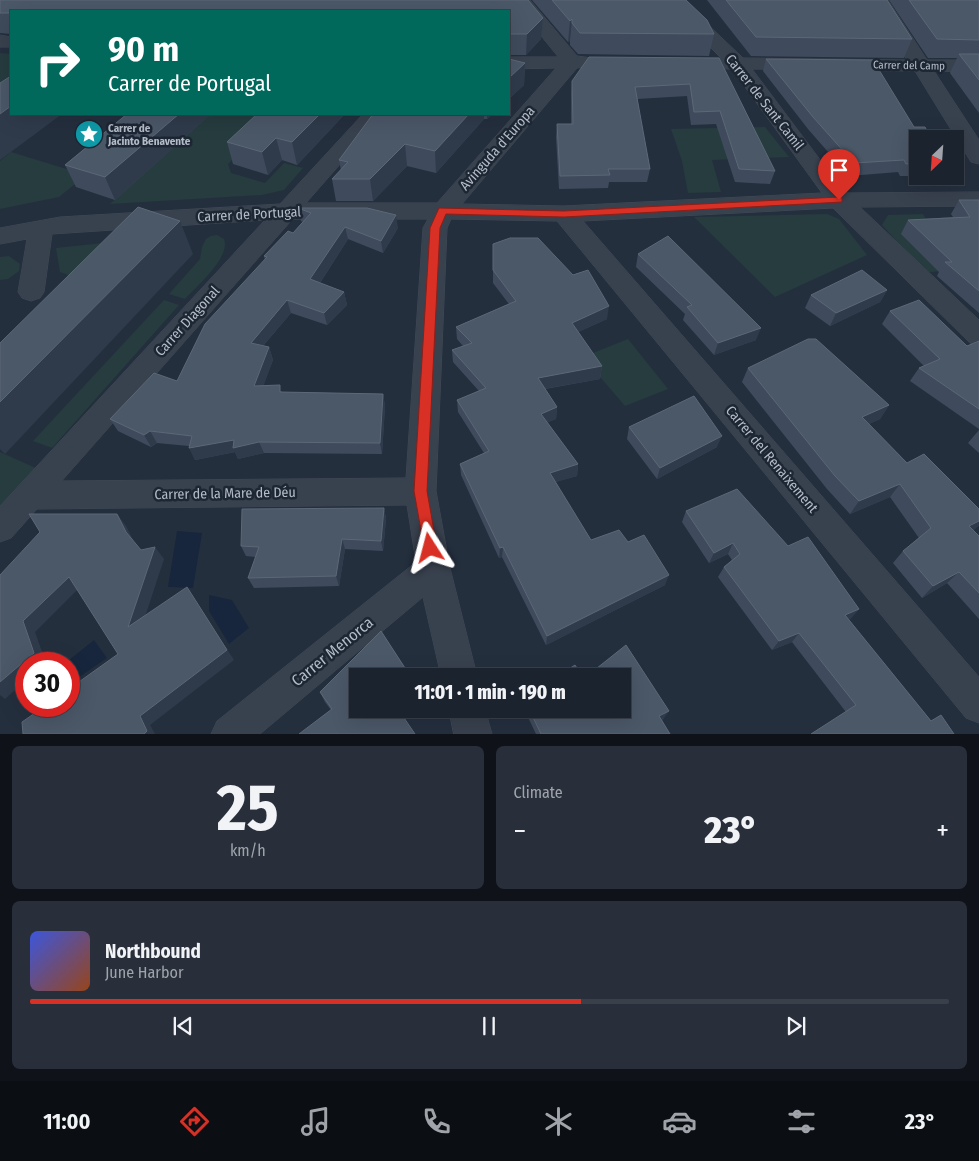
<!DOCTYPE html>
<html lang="en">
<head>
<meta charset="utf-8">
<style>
	:root { --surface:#1b232e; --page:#282f3a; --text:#f1f3f6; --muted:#a0a4aa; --line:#39404a; --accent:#d93025 }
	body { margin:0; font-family:"Fira Sans Condensed",sans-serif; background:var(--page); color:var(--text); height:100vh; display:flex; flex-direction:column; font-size:19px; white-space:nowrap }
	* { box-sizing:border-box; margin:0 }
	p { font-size:16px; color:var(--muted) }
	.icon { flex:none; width:28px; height:28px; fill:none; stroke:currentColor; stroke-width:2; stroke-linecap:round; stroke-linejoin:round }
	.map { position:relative; height:734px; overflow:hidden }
	.sheet { display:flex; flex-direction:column; gap:12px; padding:12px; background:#0f1319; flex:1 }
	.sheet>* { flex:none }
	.banner { position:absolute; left:10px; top:10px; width:500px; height:105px; border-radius:0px; box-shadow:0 5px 20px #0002,0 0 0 1px var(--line); background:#00695c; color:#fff; overflow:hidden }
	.needle { width:32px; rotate:205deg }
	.tools { position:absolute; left:909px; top:130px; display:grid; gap:10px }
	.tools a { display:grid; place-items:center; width:55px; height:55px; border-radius:0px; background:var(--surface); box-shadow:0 5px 20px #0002,0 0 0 1px var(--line); font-size:25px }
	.speed { position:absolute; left:15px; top:652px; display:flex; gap:10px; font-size:25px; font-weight:700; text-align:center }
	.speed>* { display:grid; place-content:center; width:65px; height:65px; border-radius:50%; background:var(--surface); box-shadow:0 5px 20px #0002,0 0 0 1px var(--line); line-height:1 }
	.speed .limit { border:8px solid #d22; background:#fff; color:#111 }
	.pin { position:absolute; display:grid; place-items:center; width:42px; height:42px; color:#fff; margin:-51px -21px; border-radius:50% 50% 50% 0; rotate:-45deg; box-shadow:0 0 5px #0007 }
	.pin .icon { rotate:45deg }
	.me { position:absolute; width:55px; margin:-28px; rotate:351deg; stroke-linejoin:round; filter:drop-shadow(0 0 4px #0008) }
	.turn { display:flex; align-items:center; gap:18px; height:105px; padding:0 15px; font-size:22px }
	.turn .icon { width:65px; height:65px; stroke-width:2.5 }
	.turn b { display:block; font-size:35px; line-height:42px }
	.big { font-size:38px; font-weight:800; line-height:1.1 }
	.sheet .card { flex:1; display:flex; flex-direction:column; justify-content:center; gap:8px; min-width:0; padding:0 18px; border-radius:8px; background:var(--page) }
	.sheet .dial { align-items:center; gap:0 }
	.dial b { font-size:65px; line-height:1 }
	.song { display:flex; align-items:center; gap:15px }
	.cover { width:60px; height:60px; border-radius:8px; background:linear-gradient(135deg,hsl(230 70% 55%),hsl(20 70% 35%)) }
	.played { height:5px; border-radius:2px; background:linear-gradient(90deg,var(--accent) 60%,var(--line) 60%) }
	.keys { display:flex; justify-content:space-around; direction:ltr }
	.heat { display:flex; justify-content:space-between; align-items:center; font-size:28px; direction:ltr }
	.sheet .tiles { flex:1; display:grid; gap:12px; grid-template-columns:1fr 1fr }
	.card:last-child { grid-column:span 2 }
	.trip { position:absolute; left:349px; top:668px; width:282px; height:50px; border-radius:0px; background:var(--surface); box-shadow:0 5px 20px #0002,0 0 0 1px var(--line); font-weight:800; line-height:50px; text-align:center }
	.tab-bar { display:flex; height:80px; justify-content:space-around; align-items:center; background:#0b0e12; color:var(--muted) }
	.tab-bar .icon { width:35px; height:35px }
	.tab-bar .selected { color:var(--accent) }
	.tab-bar b { font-size:22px; color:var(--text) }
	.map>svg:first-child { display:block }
	.green { fill:#263c3f }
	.water { fill:#17263c }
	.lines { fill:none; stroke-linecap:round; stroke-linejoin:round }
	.minor-casing { stroke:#414a57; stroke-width:1 }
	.minor { fill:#38414e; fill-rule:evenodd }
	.wall { fill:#3f4b5c }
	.shaded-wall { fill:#2f3b4b }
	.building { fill:#4b5868; stroke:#5c6777 }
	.route { fill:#d93025; stroke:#8d1f18 }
	.labels { text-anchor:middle; stroke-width:5; stroke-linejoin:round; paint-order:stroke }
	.far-street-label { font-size:11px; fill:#b4bcc9; stroke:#1d2633 }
	.far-poi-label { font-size:11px; font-weight:bold; fill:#b4bcc9; stroke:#1d2633; text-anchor:start }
	.street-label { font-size:14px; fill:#b4bcc9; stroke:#1d2633 }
	.near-street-label { font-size:16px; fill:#b4bcc9; stroke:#1d2633 }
</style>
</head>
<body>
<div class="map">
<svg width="979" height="734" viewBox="0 0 979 734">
	<rect width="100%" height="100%" fill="#242f3e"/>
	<g class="green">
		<polygon points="0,53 11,54 11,114 0,129"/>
		<polygon points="211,114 294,114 274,118 228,164 231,173 265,183 284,163 303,168 284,190 262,195 110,204"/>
		<polygon points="765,127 789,157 712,160 721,192 688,193 682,161 671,129"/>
		<polygon points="11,152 86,175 59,197 0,209 0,161"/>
		<polygon points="827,214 839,219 867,255 775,297 694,217"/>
		<polygon points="923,214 933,232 944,271 929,272 905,250 882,225 888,215"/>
		<path d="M217,235L224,239C231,257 197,286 185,299L169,294L200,259L202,247L206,239L211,236Z"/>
		<polygon points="150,238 101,287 60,272 56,248"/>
		<polygon points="9,256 20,264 19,271 8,279 0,280 0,257"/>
		<polygon points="164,300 179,305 52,448 33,441"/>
		<polygon points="628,339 668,389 625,406 583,357"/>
		<polygon points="0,452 49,474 0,528"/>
	</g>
	<g class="water">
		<polygon points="177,531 202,533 193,588 168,587"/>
		<polygon points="209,595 232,600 249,628 229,644 209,611"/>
		<polygon points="94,640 107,658 69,684 69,664 64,664"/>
	</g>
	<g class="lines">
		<defs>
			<g id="minor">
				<path d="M512,0H530L577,56L592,58L595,62L592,66L577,68L462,204L564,206L822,193L732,69L678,67L675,63L678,59L721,58L663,0H682L743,58L907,60L870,0H888L927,60H979V72L934,71L979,140V164L971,162L915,71L752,69L845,193L979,192V206L860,207L979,320V346L970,343L833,208L583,221L979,677V723L966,718L557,221L451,219L447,228L436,491L450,568L477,676H441L423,597L260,734H211L217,721L416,562L407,505L37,509L11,538L0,542V506L265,220L52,234L44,292L40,298L31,301L22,298L18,292L27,239L0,244V228L60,217L280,204L363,114H384L306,203H437L556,68L509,69V57H558ZM293,219H428L423,228L406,478L62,481Z"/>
				<polygon points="0,35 11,37 11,47 0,47"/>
				<polygon points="449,709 485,709 492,734 454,734"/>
			</g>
		</defs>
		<use href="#minor" class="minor-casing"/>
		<use href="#minor" class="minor"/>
	</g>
	<g class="wall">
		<polygon points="0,0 527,0 543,18 541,39 526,55 511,55 511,59 525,63 524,85 509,99 509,11 11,11 11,34 0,33"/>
		<polygon points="532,0 686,0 714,34 709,56 578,54 570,45 570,41 568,42"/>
		<polygon points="707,0 887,0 912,39 904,58 751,56"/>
		<polygon points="889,0 979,0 979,113 950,73 957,58 928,58"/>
		<polygon points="719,58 775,171 770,184 735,182 716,124 691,125 687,96 637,99 650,169 647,182 609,182 608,188 559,189 556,137 557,124 571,124 571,93 572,81"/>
		<polygon points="766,59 914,127 918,139 918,176 900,176 898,172 849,176 808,129 763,71"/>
		<polygon points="127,114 211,114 115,200 76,187 65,165"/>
		<polygon points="257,114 345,114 297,165 282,160 268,175 233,164 227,142"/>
		<polygon points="373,114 493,114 487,119 484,119 436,173 407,166 373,201 336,201 332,179 341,170 339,160"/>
		<polygon points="959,200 979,200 979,313 937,276 939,272 901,234 908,220 953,217 951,214"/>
		<polygon points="298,208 398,228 383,253 348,239 320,283 344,292 347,305 327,325 291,313 263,346 269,347 273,360 263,386 283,392 383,394 385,406 382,454 264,453 238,459 235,452 195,460 189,446 157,443 151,447 118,431 110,419 177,381 265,260 264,256 293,233 303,222 301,221"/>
		<polygon points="493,244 607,319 578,332 602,366 600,379 545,389 557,407 556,419 547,422 578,464 577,476 555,482 591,540 665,585 546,645 502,557 499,558 461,475 460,464 484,453 458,412 457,400 479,391 453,362 452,350 463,346 457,339 456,327 509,304 493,283"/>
		<polygon points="638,254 756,340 714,355 683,320 685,314 636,267"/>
		<polygon points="887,290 880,302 830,326 805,308 811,295"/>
		<polygon points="890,311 967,346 979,341 979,429 910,381 919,368 924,366 882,324"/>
		<polygon points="748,368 889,405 880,419 869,424 907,463 975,529 973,530 979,536 979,619 947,583 922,598 893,563 903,551 919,538 890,497 850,514 827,489 742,382"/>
		<polygon points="629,427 717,447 657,479 627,439"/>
		<polygon points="979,430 979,453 968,443"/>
		<polygon points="384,508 386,519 383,551 345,549 339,586 254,588 248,578 256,557 246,556 241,546"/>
		<polygon points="686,511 788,546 859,609 850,619 848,619 931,721 954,734 846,712 792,642 772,650 718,577 724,567 732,560 728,554 709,563 682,522"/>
		<polygon points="381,631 411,676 358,676 331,710 325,702 320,692"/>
		<polygon points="524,709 622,709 664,718 662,720 670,734 536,734"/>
	</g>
	<g class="shaded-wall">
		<polygon points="543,18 541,39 526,55 527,34"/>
		<polygon points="572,19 570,41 568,42 570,21"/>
		<polygon points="509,34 509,51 511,49 511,71 509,73"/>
		<polygon points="525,63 524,85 509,99 509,78"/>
		<polygon points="11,106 11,114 62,114 0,160 0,114"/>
		<polygon points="179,114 211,114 115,200 105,177"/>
		<polygon points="320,114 345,114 297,165 292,142"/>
		<polygon points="469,114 484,114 484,119 436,173 435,151"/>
		<polygon points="487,114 493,114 487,119"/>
		<polygon points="276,138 282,160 268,175 262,152"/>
		<polygon points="405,144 407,166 373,201 370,179"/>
		<polygon points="396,215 398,228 383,253 381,241"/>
		<polygon points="180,221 193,254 5,454 0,449 0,402"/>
		<polygon points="345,227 348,239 314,292 310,279"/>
		<polygon points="887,290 880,302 830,326 836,313"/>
		<polygon points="344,292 347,305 327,325 324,313"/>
		<polygon points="287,300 291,313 255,355 251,343"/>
		<polygon points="609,306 607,319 571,335 572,323"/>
		<polygon points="761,328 756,340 714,355 718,343"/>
		<polygon points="269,347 273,360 259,398 254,386"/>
		<polygon points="602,366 600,379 537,390 538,378"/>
		<polygon points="383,394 385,406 382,454 380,443"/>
		<polygon points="889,405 880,419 854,431 862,417"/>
		<polygon points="557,407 556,419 540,426 541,414"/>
		<polygon points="150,431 157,443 151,447 144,435"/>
		<polygon points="722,436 717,447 657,479 660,468"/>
		<polygon points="234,440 259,442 264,453 238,459 235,452 195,460 189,448"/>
		<polygon points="578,464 577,476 549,484 550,473"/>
		<polygon points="900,484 890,497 850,514 859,501"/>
		<polygon points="384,508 386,519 383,551 381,541"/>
		<polygon points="117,514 126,526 135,544 126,532"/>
		<polygon points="979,521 979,526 975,529 958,539 969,526"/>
		<polygon points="342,539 345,549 339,586 336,576"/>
		<polygon points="733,543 728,554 709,563 714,553"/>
		<polygon points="155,547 164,559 138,638 128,627"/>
		<polygon points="503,547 502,557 499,558 500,548"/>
		<polygon points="959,572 947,583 922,598 933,586"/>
		<polygon points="669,575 665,585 546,645 547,636"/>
		<polygon points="69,577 79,588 35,632 46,663 26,664 26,680 5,699 0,695 0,682 23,621"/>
		<polygon points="187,587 234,660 150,725 155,734 144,734 140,716"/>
		<polygon points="859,609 850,619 836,624 845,615"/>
		<polygon points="799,633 792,642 772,650 779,641"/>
		<polygon points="669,711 664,718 655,724 659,716"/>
	</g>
	<g class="building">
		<polygon points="0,0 528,0 543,18 527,34 509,34 509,11 11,11 11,13 0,13"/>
		<polygon points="552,0 686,0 707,20 714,34 580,33 572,23 572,19 570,21"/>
		<polygon points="726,0 887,0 912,39 756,37"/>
		<polygon points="909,0 979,0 979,40 937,39"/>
		<polygon points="959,54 979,54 979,80"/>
		<polygon points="589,57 719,58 775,171 739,169 720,111 694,112 690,84 635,87 650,169 608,169 610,175 560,176 557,124 573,124 572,81"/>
		<polygon points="509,59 525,63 509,78"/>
		<polygon points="766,59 873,60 914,127 925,127 931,139 918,139 918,163 906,164 904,160 854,163 813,117"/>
		<polygon points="11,76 11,106 0,114 0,83"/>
		<polygon points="127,114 179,114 105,177 65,165"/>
		<polygon points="257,114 320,114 292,142 276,138 262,152 227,142"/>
		<polygon points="373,114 469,114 435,151 405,144 370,179 332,179 348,162 339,160"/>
		<polygon points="959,200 979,200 979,291 945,262 952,262 908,220 970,217"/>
		<polygon points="138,207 180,221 0,402 0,343"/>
		<polygon points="298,208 367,208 396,215 381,241 345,227 310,279 344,292 324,313 287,300 251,343 269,347 254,386 280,385 280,392 383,394 380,443 259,442 233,448 234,440 189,448 192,436 150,431 144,435 110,419 154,373 177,381 205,324 267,257 264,256 288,231 293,233 311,213"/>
		<polygon points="668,236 761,328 718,343 687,307 692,305 638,254"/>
		<polygon points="510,238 538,238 573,275 588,270 609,306 572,323 602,366 538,378 557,407 541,414 578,464 550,473 591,540 619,530 628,542 644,535 669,575 547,636 503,547 500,548 460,464 489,451 457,400 486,388 452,350 472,343 456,327 516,301 493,270 493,244"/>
		<polygon points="862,270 887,290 836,313 811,295"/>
		<polygon points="919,300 967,346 979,341 979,409 919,368 940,359 890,311"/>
		<polygon points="808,339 816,339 889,405 862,417 907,463 924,454 979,509 979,521 969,526 979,536 979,593 959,572 933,586 903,551 931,528 900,484 859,501 835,476 748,368"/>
		<polygon points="694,396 722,436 660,468 629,427"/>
		<polygon points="737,489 788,546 808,537 859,609 845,615 931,721 941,715 954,734 811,734 856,705 799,633 779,641 724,567 740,554 733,543 714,553 686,511"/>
		<polygon points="384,508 381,541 342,539 336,576 248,578 259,547 241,546 242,509"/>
		<polygon points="29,514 117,514 126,532 141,550 155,547 128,627 187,587 227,650 140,716 147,731 144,734 23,734 22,722 45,706 69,706 69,689 118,654 69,577 23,621 34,653 0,682 0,575 40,532"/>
		<polygon points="381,631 410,676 358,676 358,709 398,709 415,734 299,734 332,709 320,692"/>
		<polygon points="626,645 669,711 659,716 670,734 541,734 529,709 622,709 622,676 587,676"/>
		<polygon points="575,665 582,676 558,676"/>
	</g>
	<polygon class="route" points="839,197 842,197 842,202 564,217 446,214 440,228 427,491 437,548 435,553 430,555 425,553 414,491 430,228 439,208 564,211"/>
	<defs>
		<symbol id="sight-disc" viewBox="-11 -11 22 22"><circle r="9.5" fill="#0f9aa8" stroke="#1d2633"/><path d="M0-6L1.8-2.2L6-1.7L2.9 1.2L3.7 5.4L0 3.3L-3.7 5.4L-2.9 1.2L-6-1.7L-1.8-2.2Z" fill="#fff"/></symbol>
	</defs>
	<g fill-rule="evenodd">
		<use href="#sight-disc" x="73" y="118" width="32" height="32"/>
	</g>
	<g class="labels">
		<g class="far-street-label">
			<text transform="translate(909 65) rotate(1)" y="4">Carrer del Camp</text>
		</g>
		<g class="far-poi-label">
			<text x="108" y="132">Carrer de<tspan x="108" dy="13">Jacinto Benavente</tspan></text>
		</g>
		<g class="street-label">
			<text transform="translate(765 102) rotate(52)" y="5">Carrer de Sant Camil</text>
			<text transform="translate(497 148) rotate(-49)" y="5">Avinguda d'Europa</text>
			<text transform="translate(249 214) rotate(-3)" y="5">Carrer de Portugal</text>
			<text transform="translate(187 321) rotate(-48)" y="5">Carrer Diagonal</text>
			<text transform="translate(772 459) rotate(50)" y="5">Carrer del Renaixement</text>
			<text transform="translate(225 493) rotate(-1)" y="5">Carrer de la Mare de Déu</text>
		</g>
		<g class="near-street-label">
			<text transform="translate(332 651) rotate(-39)" y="6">Carrer Menorca</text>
		</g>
	</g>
</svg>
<div class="tools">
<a><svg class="needle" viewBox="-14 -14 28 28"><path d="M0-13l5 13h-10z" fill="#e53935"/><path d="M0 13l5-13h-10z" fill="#a0a4aa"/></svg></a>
</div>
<div class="speed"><div class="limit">30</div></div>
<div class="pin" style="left:839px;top:200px;background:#d93025"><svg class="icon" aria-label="arrive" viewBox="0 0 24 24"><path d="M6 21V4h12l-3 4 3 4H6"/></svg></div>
<svg class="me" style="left:430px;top:548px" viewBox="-20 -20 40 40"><path d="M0-17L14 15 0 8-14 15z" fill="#d93025" stroke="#fff" stroke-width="4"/></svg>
<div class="trip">11:01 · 1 min · 190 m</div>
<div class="banner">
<div class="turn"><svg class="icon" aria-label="right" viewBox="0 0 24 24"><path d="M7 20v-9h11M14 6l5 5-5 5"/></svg><div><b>90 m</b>Carrer de Portugal</div></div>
</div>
</div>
<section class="sheet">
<div class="tiles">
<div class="card dial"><b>25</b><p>km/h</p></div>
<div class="card"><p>Climate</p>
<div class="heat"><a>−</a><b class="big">23°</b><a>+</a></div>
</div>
<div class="card">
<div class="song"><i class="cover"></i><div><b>Northbound</b><p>June Harbor</p></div></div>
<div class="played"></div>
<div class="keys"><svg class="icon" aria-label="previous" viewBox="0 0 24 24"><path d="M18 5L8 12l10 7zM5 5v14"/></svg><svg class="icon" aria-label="pause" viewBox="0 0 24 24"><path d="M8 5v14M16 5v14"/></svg><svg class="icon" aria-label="next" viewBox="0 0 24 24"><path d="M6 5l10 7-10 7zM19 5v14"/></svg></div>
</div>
</div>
</section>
<nav class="tab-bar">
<b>11:00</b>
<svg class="icon selected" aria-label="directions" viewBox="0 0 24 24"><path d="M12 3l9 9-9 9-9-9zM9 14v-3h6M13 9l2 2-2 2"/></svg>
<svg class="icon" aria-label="music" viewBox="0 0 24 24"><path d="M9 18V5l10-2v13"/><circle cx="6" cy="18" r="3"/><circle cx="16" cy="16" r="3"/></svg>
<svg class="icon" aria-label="phone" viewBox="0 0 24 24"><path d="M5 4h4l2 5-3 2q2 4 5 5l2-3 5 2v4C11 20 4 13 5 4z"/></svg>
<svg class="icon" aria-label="climate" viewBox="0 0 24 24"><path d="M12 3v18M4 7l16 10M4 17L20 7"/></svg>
<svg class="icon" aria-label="car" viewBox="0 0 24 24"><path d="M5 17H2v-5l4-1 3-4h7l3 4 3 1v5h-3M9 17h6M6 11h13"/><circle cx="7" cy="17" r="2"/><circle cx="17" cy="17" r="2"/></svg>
<svg class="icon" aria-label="filters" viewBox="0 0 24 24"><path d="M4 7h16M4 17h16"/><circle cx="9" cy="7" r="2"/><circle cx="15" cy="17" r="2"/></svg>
<b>23°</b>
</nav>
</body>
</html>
